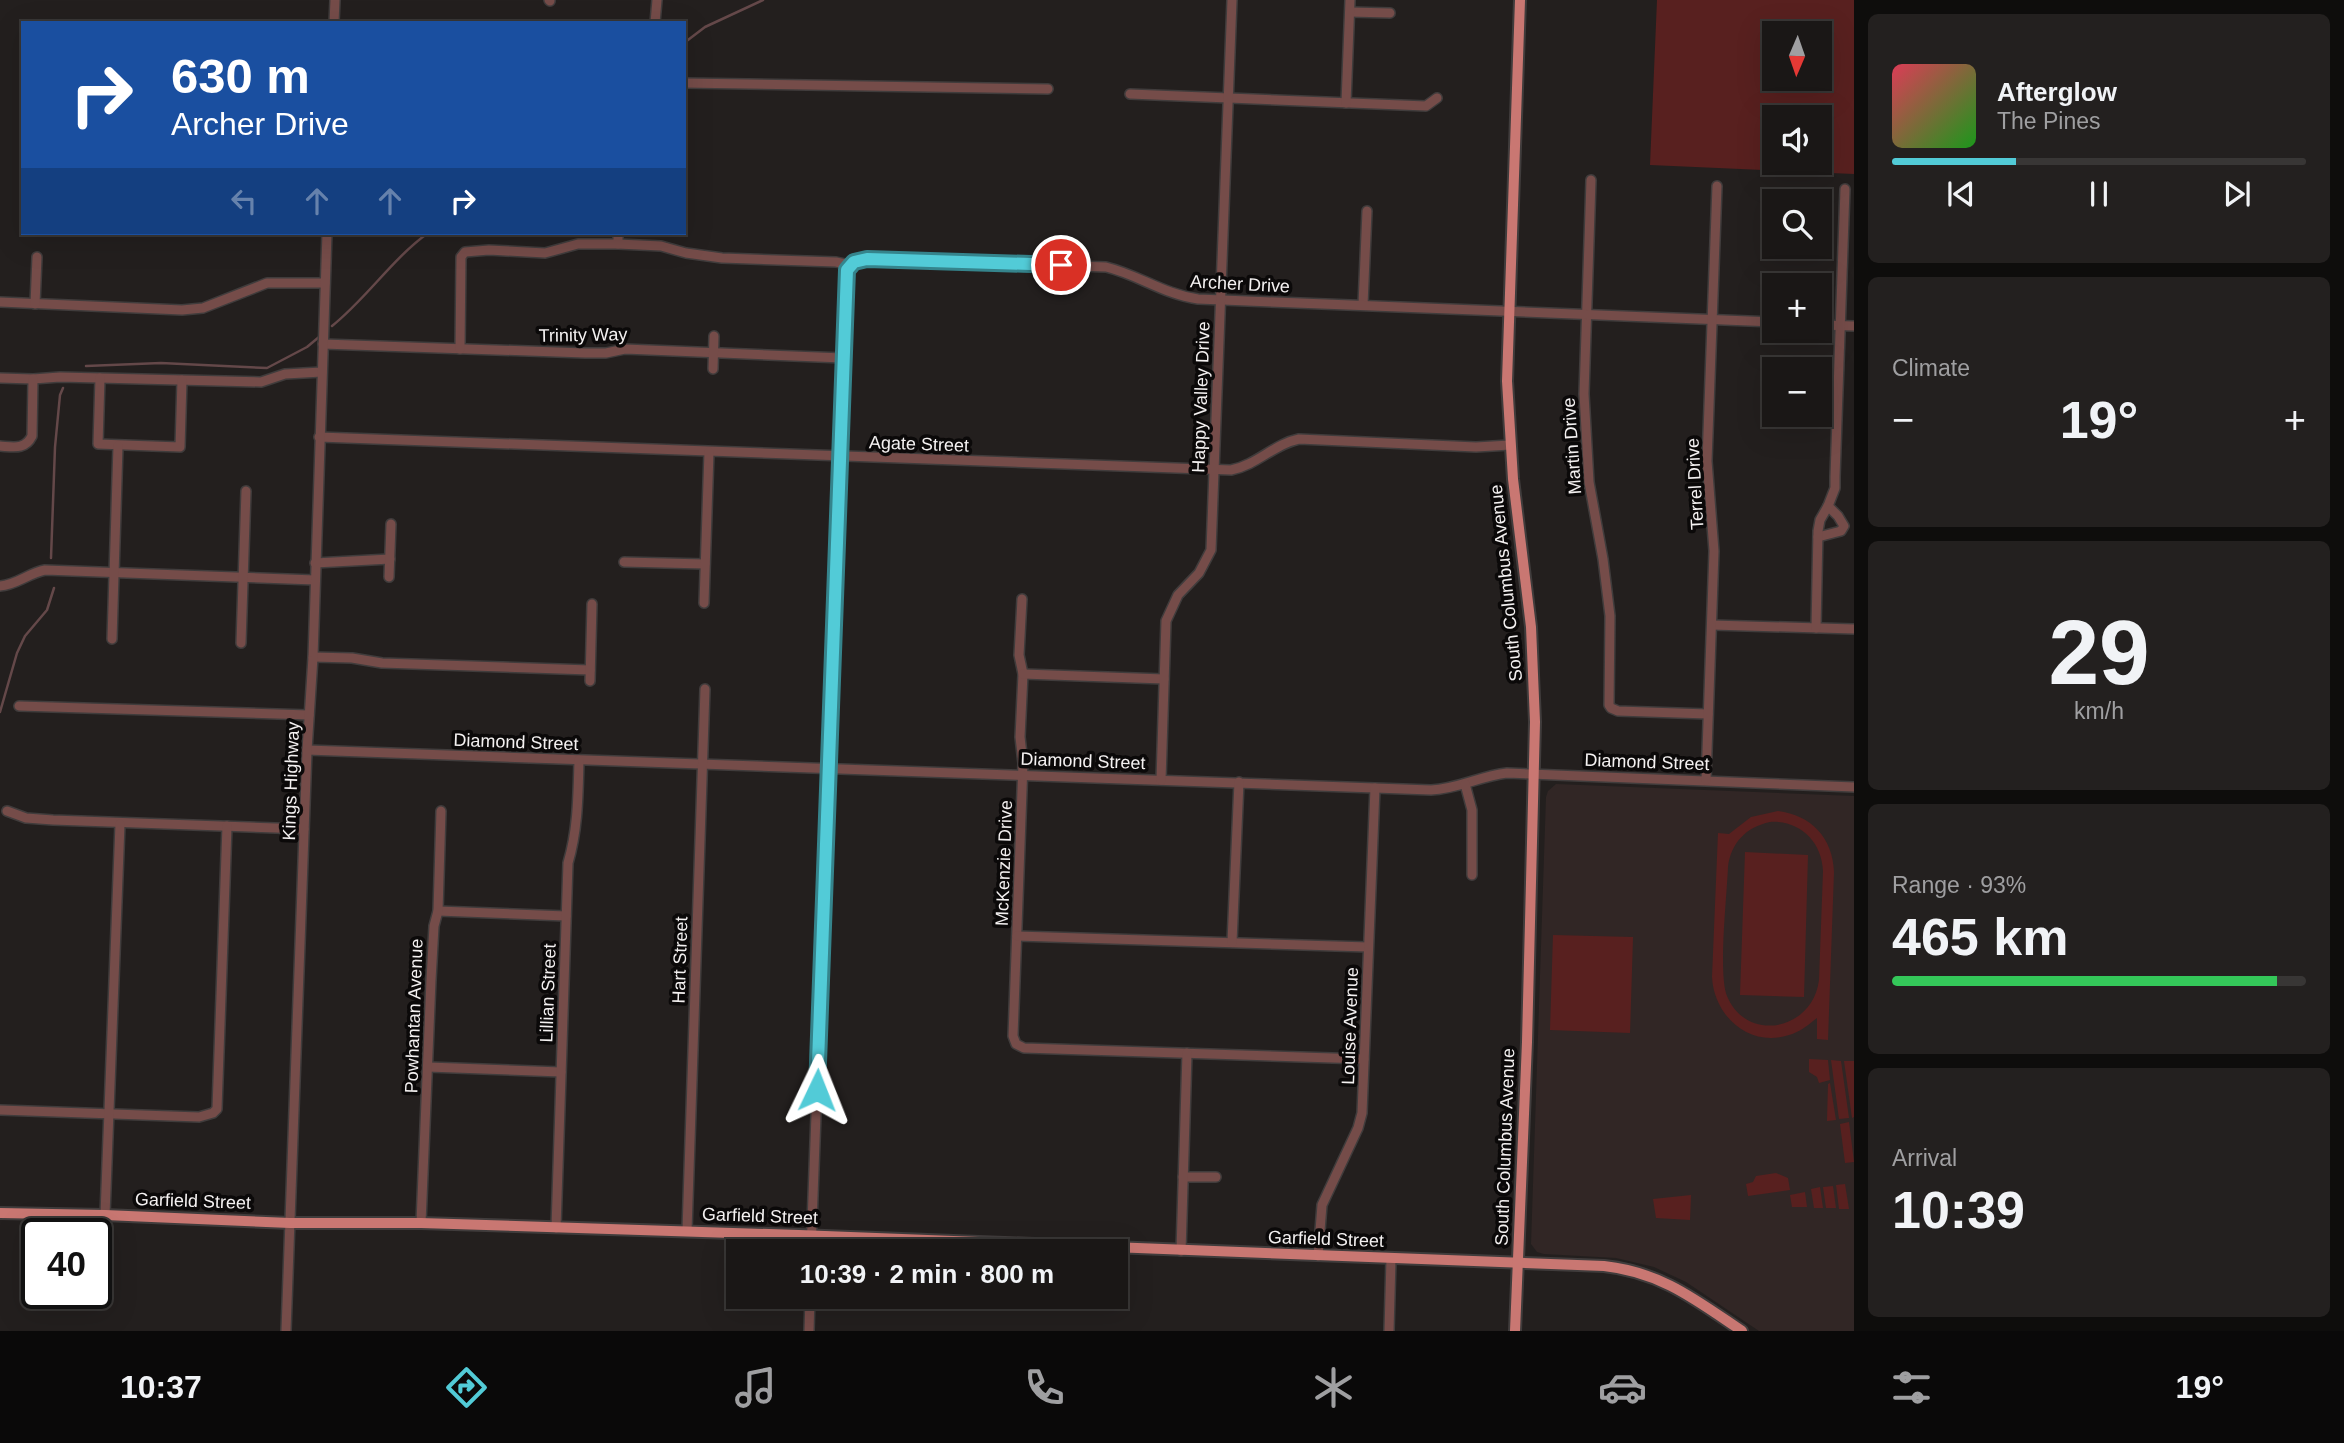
<!DOCTYPE html>
<html lang="en">
<head>
<meta charset="utf-8">
<style>
	:root { --surface:#1a1716; --page:#23201f; --text:#f1f3f6; --muted:#9f9fa1; --line:#383635; --accent:#52cbd7 }
	body { margin:0; font-family:Helvetica,sans-serif; background:var(--page); color:var(--text); height:100vh; display:flex; flex-direction:column; font-size:26px; white-space:nowrap }
	* { box-sizing:border-box; margin:0 }
	p { font-size:23px; color:var(--muted) }
	.icon { flex:none; width:38px; height:38px; fill:none; stroke:currentColor; stroke-width:2; stroke-linecap:round; stroke-linejoin:round }
	.map { position:relative; flex:1; overflow:hidden }
	.details { display:flex; flex-direction:column; gap:14px; padding:14px; background:#0e0d0c; width:490px }
	.details>* { flex:none }
	.hud { position:absolute; left:21px; top:21px; width:665px; height:214px; border-radius:0px; box-shadow:0 7px 28px #0002,0 0 0 2px var(--line); background:#1a4fa0; color:#fff; overflow:hidden }
	.needle { width:46px; rotate:182deg }
	.buttons { position:absolute; left:1762px; top:21px; display:grid; gap:14px }
	.buttons a { display:grid; place-items:center; width:70px; height:70px; border-radius:0px; background:var(--surface); box-shadow:0 7px 28px #0002,0 0 0 2px var(--line); font-size:35px }
	.speed { position:absolute; left:21px; top:1218px; display:flex; gap:14px; font-size:35px; font-weight:700; text-align:center }
	.speed>* { display:grid; place-content:center; width:91px; height:91px; border-radius:50%; background:var(--surface); box-shadow:0 7px 28px #0002,0 0 0 2px var(--line); line-height:1 }
	.speed .limit { border:4px solid #111; border-radius:10px; background:#fff; color:#111 }
	.pin { position:absolute; display:grid; place-items:center; width:60px; height:60px; color:#fff; margin:-30px; border:4px solid #fff; border-radius:50%; box-shadow:0 2px 7px #0007 }
	.me { position:absolute; width:77px; margin:-38px; rotate:2deg; stroke-linejoin:round; filter:drop-shadow(0 0 5px #0008) }
	.turn { display:flex; align-items:center; gap:24px; height:147px; padding:0 35px; font-size:32px }
	.turn .icon { width:91px; height:91px; stroke-width:2.5 }
	.turn b { display:block; font-size:49px; line-height:60px }
	.lanes { display:flex; align-items:center; height:66px; padding:0 35px; background:#0003; justify-content:center; gap:35px; direction:ltr }
	.lanes .off { opacity:.35 }
	.big { font-size:52px; font-weight:700; line-height:1.1 }
	.details .tile { flex:1; display:flex; flex-direction:column; justify-content:center; gap:10px; min-width:0; padding:0 24px; border-radius:10px; background:var(--page) }
	.details .dial { align-items:center; gap:0 }
	.dial b { font-size:91px; line-height:1 }
	.song { display:flex; align-items:center; gap:21px }
	.cover { width:84px; height:84px; border-radius:10px; background:linear-gradient(135deg,hsl(350 70% 55%),hsl(120 70% 35%)) }
	.played { height:7px; border-radius:4px; background:linear-gradient(90deg,var(--accent) 30%,var(--line) 30%) }
	.keys { display:flex; justify-content:space-around; direction:ltr }
	.heat { display:flex; justify-content:space-between; align-items:center; font-size:38px; direction:ltr }
	.charge { height:10px; border-radius:5px; background:linear-gradient(90deg,#34c759 93%,var(--line) 0) }
	.trip { position:absolute; left:726px; top:1239px; width:402px; height:70px; border-radius:0px; background:var(--surface); box-shadow:0 7px 28px #0002,0 0 0 2px var(--line); font-weight:700; line-height:70px; text-align:center }
	.menu { display:flex; height:112px; justify-content:space-around; align-items:center; background:#0a0909; color:var(--muted) }
	.menu .icon { width:49px; height:49px }
	.menu .on { color:var(--accent) }
	.menu b { font-size:32px; color:var(--text) }
	main { display:flex; flex:1; min-height:0 }
	.map>svg:first-child { display:block }
	.built { fill:#312625 }
	.green { fill:#58201f; fill-rule:evenodd }
	.lines { fill:none; stroke-linecap:round; stroke-linejoin:round }
	.stream { stroke:#644849; stroke-width:2.5 }
	.minor-casing { stroke:#403c3c; stroke-width:12 }
	.major-casing { stroke:#403c3c; stroke-width:14 }
	.minor { stroke:#754c49; stroke-width:9 }
	.major { stroke:#c97772; stroke-width:10 }
	.route-casing { stroke:#35848c; stroke-width:18 }
	.route { stroke:#52cbd7; stroke-width:12 }
	.labels { text-anchor:middle; stroke-width:7; stroke-linejoin:round; paint-order:stroke }
	.street-label { font-size:18px; fill:#f4f1f1; stroke:#0b0909 }
</style>
</head>
<body>
<main>
<div class="map">
<svg width="1854" height="1331" viewBox="0 0 1854 1331">
	<rect width="100%" height="100%" fill="#231f1e"/>
	<polygon class="built" points="1556,784 1854,796 1854,1331 1759,1331 1686,1282 1654,1267 1616,1258 1544,1254 1537,1252 1531,1244 1546,797 1548,791"/>
	<g class="green">
		<path d="M1657,0H1854V174L1650,165ZM1774,33H1820V79H1774ZM1774,117H1820V163H1774Z"/>
		<path d="M1778,811C1811,815 1833,838 1834,872L1828,1040L1817,1039V1018C1808,1025 1800,1032 1789,1035C1749,1048 1714,1016 1712,977L1718,833L1729,834L1751,817ZM1770,822C1799,820 1822,841 1823,871L1819,980C1813,1030 1747,1044 1727,996C1718,974 1727,895 1728,867C1731,843 1746,827 1770,822Z"/>
		<polygon points="1745,852 1808,855 1804,997 1740,995"/>
		<polygon points="1553,935 1633,937 1630,1033 1550,1030"/>
		<polygon points="1809,1059 1828,1060 1830,1080 1819,1083 1817,1077 1809,1072"/>
		<polygon points="1831,1060 1841,1061 1849,1118 1839,1119"/>
		<polygon points="1844,1061 1854,1061 1854,1117 1852,1118"/>
		<polygon points="1830,1083 1836,1120 1827,1121 1828,1084"/>
		<polygon points="1849,1122 1854,1162 1845,1163 1840,1124"/>
		<polygon points="1776,1173 1788,1178 1790,1190 1748,1196 1746,1184 1753,1182 1756,1176"/>
		<polygon points="1845,1184 1849,1209 1839,1209 1836,1185"/>
		<polygon points="1833,1186 1836,1208 1826,1208 1823,1187"/>
		<polygon points="1820,1187 1823,1208 1814,1208 1811,1189"/>
		<polygon points="1805,1192 1807,1207 1792,1207 1790,1195"/>
		<polygon points="1691,1195 1690,1220 1656,1218 1653,1199"/>
	</g>
	<g class="lines">
		<g class="stream">
			<polyline points="684,43 705,27 763,0"/>
			<path d="M332,326C367,298 392,259 428,233"/>
			<polyline points="86,366 161,363 267,368 307,347 319,337"/>
			<polyline points="51,558 55,447 60,395 63,388"/>
			<polyline points="0,712 17,653 25,636 47,610 54,588"/>
		</g>
		<defs>
			<g id="minor">
				<polyline points="549,0 550,1"/>
				<polyline points="1350,12 1390,13"/>
				<polyline points="334,23 335,0"/>
				<polyline points="655,23 657,0"/>
				<polyline points="684,83 1048,89"/>
				<polyline points="1130,94 1426,106 1437,98"/>
				<polyline points="1346,103 1350,0"/>
				<polyline points="1591,180 1584,394 1589,482 1603,559 1610,616 1609,705 1611,708 1618,711 1708,714"/>
				<polyline points="618,244 618,233"/>
				<polyline points="0,302 182,310 203,308 267,283 325,283"/>
				<polyline points="35,304 37,257"/>
				<polyline points="1363,305 1367,211"/>
				<polyline points="1820,325 1854,326"/>
				<polyline points="323,344 585,353 606,353 625,349 843,358"/>
				<path d="M460,349L461,257L465,252L489,250L545,253L578,244H618L661,246L686,253L722,258L836,262L850,265L867,259L1106,267C1139,275 1163,294 1198,299L1774,322"/>
				<polyline points="713,369 714,336"/>
				<polyline points="0,378 33,379 60,377 261,382 285,374 322,372"/>
				<polyline points="100,378 98,444 180,447 182,380"/>
				<path d="M319,437L1231,470C1257,465 1274,444 1299,439L1476,447L1510,445"/>
				<path d="M0,446C14,447 25,450 32,436L33,379"/>
				<polyline points="1818,537 1841,531 1844,526 1838,516 1828,506 1835,488 1835,477 1845,189"/>
				<polyline points="624,562 705,564"/>
				<polyline points="315,563 390,559"/>
				<polyline points="389,577 391,524"/>
				<path d="M0,586C16,585 29,573 45,570L315,580"/>
				<polyline points="1022,599 1019,655 1023,674 1020,737 1023,763 1013,1036 1016,1044 1024,1048 1364,1059"/>
				<polyline points="704,603 709,452"/>
				<polyline points="1712,625 1854,629"/>
				<polyline points="1816,628 1818,531 1820,520 1828,506"/>
				<polyline points="112,639 118,446"/>
				<polyline points="241,643 246,491"/>
				<polyline points="313,657 352,658 382,663 590,670"/>
				<polyline points="1023,674 1164,679"/>
				<polyline points="590,681 592,604"/>
				<polyline points="19,706 309,715"/>
				<path d="M307,750L1431,790C1458,789 1480,776 1507,773L1854,787"/>
				<polyline points="1161,780 1166,621 1178,595 1199,573 1211,550 1232,0"/>
				<polyline points="1706,780 1714,551 1707,461 1717,186"/>
				<polyline points="1465,784 1472,810 1472,875"/>
				<polyline points="7,811 26,818 53,820 304,829"/>
				<polyline points="438,911 566,916"/>
				<polyline points="1017,936 1368,947"/>
				<polyline points="1232,942 1239,782"/>
				<polyline points="428,1067 561,1072"/>
				<polyline points="0,1110 199,1117 213,1113 217,1109 227,826"/>
				<polyline points="1183,1177 1216,1177"/>
				<polyline points="105,1215 120,824"/>
				<polyline points="421,1223 431,980 434,926 438,911 441,811"/>
				<path d="M556,1228L568,863C578,829 578,796 579,760"/>
				<polyline points="687,1231 705,689"/>
				<polyline points="811,1251 847,270 850,265"/>
				<polyline points="1181,1251 1187,1053"/>
				<polyline points="1318,1256 1322,1205 1358,1128 1362,1113 1375,788"/>
				<polyline points="286,1331 307,750 313,657 327,233"/>
				<polyline points="809,1331 810,1297"/>
				<polyline points="1389,1331 1391,1259"/>
			</g>
			<g id="major">
				<path d="M0,1213L105,1215L290,1223H421L799,1235L1604,1266C1661,1272 1696,1300 1742,1331"/>
				<polyline points="1515,1331 1527,1042 1535,722 1531,627 1513,479 1507,381 1520,0"/>
			</g>
		</defs>
		<use href="#minor" class="minor-casing"/>
		<use href="#major" class="major-casing"/>
		<use href="#minor" class="minor"/>
		<use href="#major" class="major"/>
	</g>
	<g class="lines">
		<defs>
			<polyline id="route" points="817,1090 847,270 854,262 867,259 1061,265"/>
		</defs>
		<use href="#route" class="route-casing"/>
		<use href="#route" class="route"/>
	</g>
	<g class="labels">
		<g class="street-label">
			<text transform="translate(1240 284) rotate(3)" y="6">Archer Drive</text>
			<text transform="translate(583 335) rotate(-1)" y="6">Trinity Way</text>
			<text transform="translate(1201 397) rotate(-88)" y="6">Happy Valley Drive</text>
			<text transform="translate(919 444) rotate(2)" y="6">Agate Street</text>
			<text transform="translate(1572 446) rotate(-94)" y="6">Martin Drive</text>
			<text transform="translate(1695 484) rotate(-93)" y="6">Terrel Drive</text>
			<text transform="translate(1506 583) rotate(-96)" y="6">South Columbus Avenue</text>
			<text transform="translate(516 742) rotate(2)" y="6">Diamond Street</text>
			<text transform="translate(1083 761) rotate(2)" y="6">Diamond Street</text>
			<text transform="translate(1647 762) rotate(2)" y="6">Diamond Street</text>
			<text transform="translate(291 781) rotate(-88)" y="6">Kings Highway</text>
			<text transform="translate(1004 863) rotate(-88)" y="6">McKenzie Drive</text>
			<text transform="translate(680 960) rotate(-88)" y="6">Hart Street</text>
			<text transform="translate(548 993) rotate(-88)" y="6">Lillian Street</text>
			<text transform="translate(414 1016) rotate(-88)" y="6">Powhantan Avenue</text>
			<text transform="translate(1350 1026) rotate(-88)" y="6">Louise Avenue</text>
			<text transform="translate(1505 1147) rotate(-88)" y="6">South Columbus Avenue</text>
			<text transform="translate(193 1201) rotate(2)" y="6">Garfield Street</text>
			<text transform="translate(760 1216) rotate(2)" y="6">Garfield Street</text>
			<text transform="translate(1326 1239) rotate(2)" y="6">Garfield Street</text>
		</g>
	</g>
</svg>
<div class="buttons">
<a><svg class="needle" viewBox="-14 -14 28 28"><path d="M0-13l5 13h-10z" fill="#e53935"/><path d="M0 13l5-13h-10z" fill="#9f9fa1"/></svg></a>
<a><svg class="icon" aria-label="sound" viewBox="0 0 24 24"><path d="M4 9h4l5-4v14l-5-4H4zM17 9q2 3 0 6"/></svg></a>
<a><svg class="icon" aria-label="search" viewBox="0 0 24 24"><circle cx="10" cy="10" r="6"/><path d="M15 15l6 6"/></svg></a>
<a>+</a>
<a>−</a>
</div>
<div class="speed"><div class="limit">40</div></div>
<div class="pin" style="left:1061px;top:265px;background:#d93025"><svg class="icon" aria-label="arrive" viewBox="0 0 24 24"><path d="M6 21V4h12l-3 4 3 4H6"/></svg></div>
<svg class="me" style="left:817px;top:1090px" viewBox="-20 -20 40 40"><path d="M0-17L14 15 0 8-14 15z" fill="#52cbd7" stroke="#fff" stroke-width="4"/></svg>
<div class="trip">10:39 · 2 min · 800 m</div>
<div class="hud">
<div class="turn"><svg class="icon" aria-label="right" viewBox="0 0 24 24"><path d="M7 20v-9h11M14 6l5 5-5 5"/></svg><div><b>630 m</b>Archer Drive</div></div>
<div class="lanes"><svg class="icon off" aria-label="left" viewBox="0 0 24 24"><path d="M17 20v-9H6M10 6l-5 5 5 5"/></svg><svg class="icon off" aria-label="ahead" viewBox="0 0 24 24"><path d="M12 20V5M6 11l6-6 6 6"/></svg><svg class="icon off" aria-label="ahead" viewBox="0 0 24 24"><path d="M12 20V5M6 11l6-6 6 6"/></svg><svg class="icon" aria-label="right" viewBox="0 0 24 24"><path d="M7 20v-9h11M14 6l5 5-5 5"/></svg></div>
</div>
</div>
<section class="details">
<div class="tile">
<div class="song"><i class="cover"></i><div><b>Afterglow</b><p>The Pines</p></div></div>
<div class="played"></div>
<div class="keys"><svg class="icon" aria-label="previous" viewBox="0 0 24 24"><path d="M18 5L8 12l10 7zM5 5v14"/></svg><svg class="icon" aria-label="pause" viewBox="0 0 24 24"><path d="M8 5v14M16 5v14"/></svg><svg class="icon" aria-label="next" viewBox="0 0 24 24"><path d="M6 5l10 7-10 7zM19 5v14"/></svg></div>
</div>
<div class="tile"><p>Climate</p>
<div class="heat"><a>−</a><b class="big">19°</b><a>+</a></div>
</div>
<div class="tile dial"><b>29</b><p>km/h</p></div>
<div class="tile"><p>Range · 93%</p><b class="big">465 km</b><div class="charge"></div></div>
<div class="tile"><p>Arrival</p><b class="big">10:39</b></div>
</section>
</main>
<nav class="menu">
<b>10:37</b>
<svg class="icon on" aria-label="directions" viewBox="0 0 24 24"><path d="M12 3l9 9-9 9-9-9zM9 14v-3h6M13 9l2 2-2 2"/></svg>
<svg class="icon" aria-label="music" viewBox="0 0 24 24"><path d="M9 18V5l10-2v13"/><circle cx="6" cy="18" r="3"/><circle cx="16" cy="16" r="3"/></svg>
<svg class="icon" aria-label="phone" viewBox="0 0 24 24"><path d="M5 4h4l2 5-3 2q2 4 5 5l2-3 5 2v4C11 20 4 13 5 4z"/></svg>
<svg class="icon" aria-label="climate" viewBox="0 0 24 24"><path d="M12 3v18M4 7l16 10M4 17L20 7"/></svg>
<svg class="icon" aria-label="car" viewBox="0 0 24 24"><path d="M5 17H2v-5l4-1 3-4h7l3 4 3 1v5h-3M9 17h6M6 11h13"/><circle cx="7" cy="17" r="2"/><circle cx="17" cy="17" r="2"/></svg>
<svg class="icon" aria-label="filters" viewBox="0 0 24 24"><path d="M4 7h16M4 17h16"/><circle cx="9" cy="7" r="2"/><circle cx="15" cy="17" r="2"/></svg>
<b>19°</b>
</nav>
</body>
</html>
